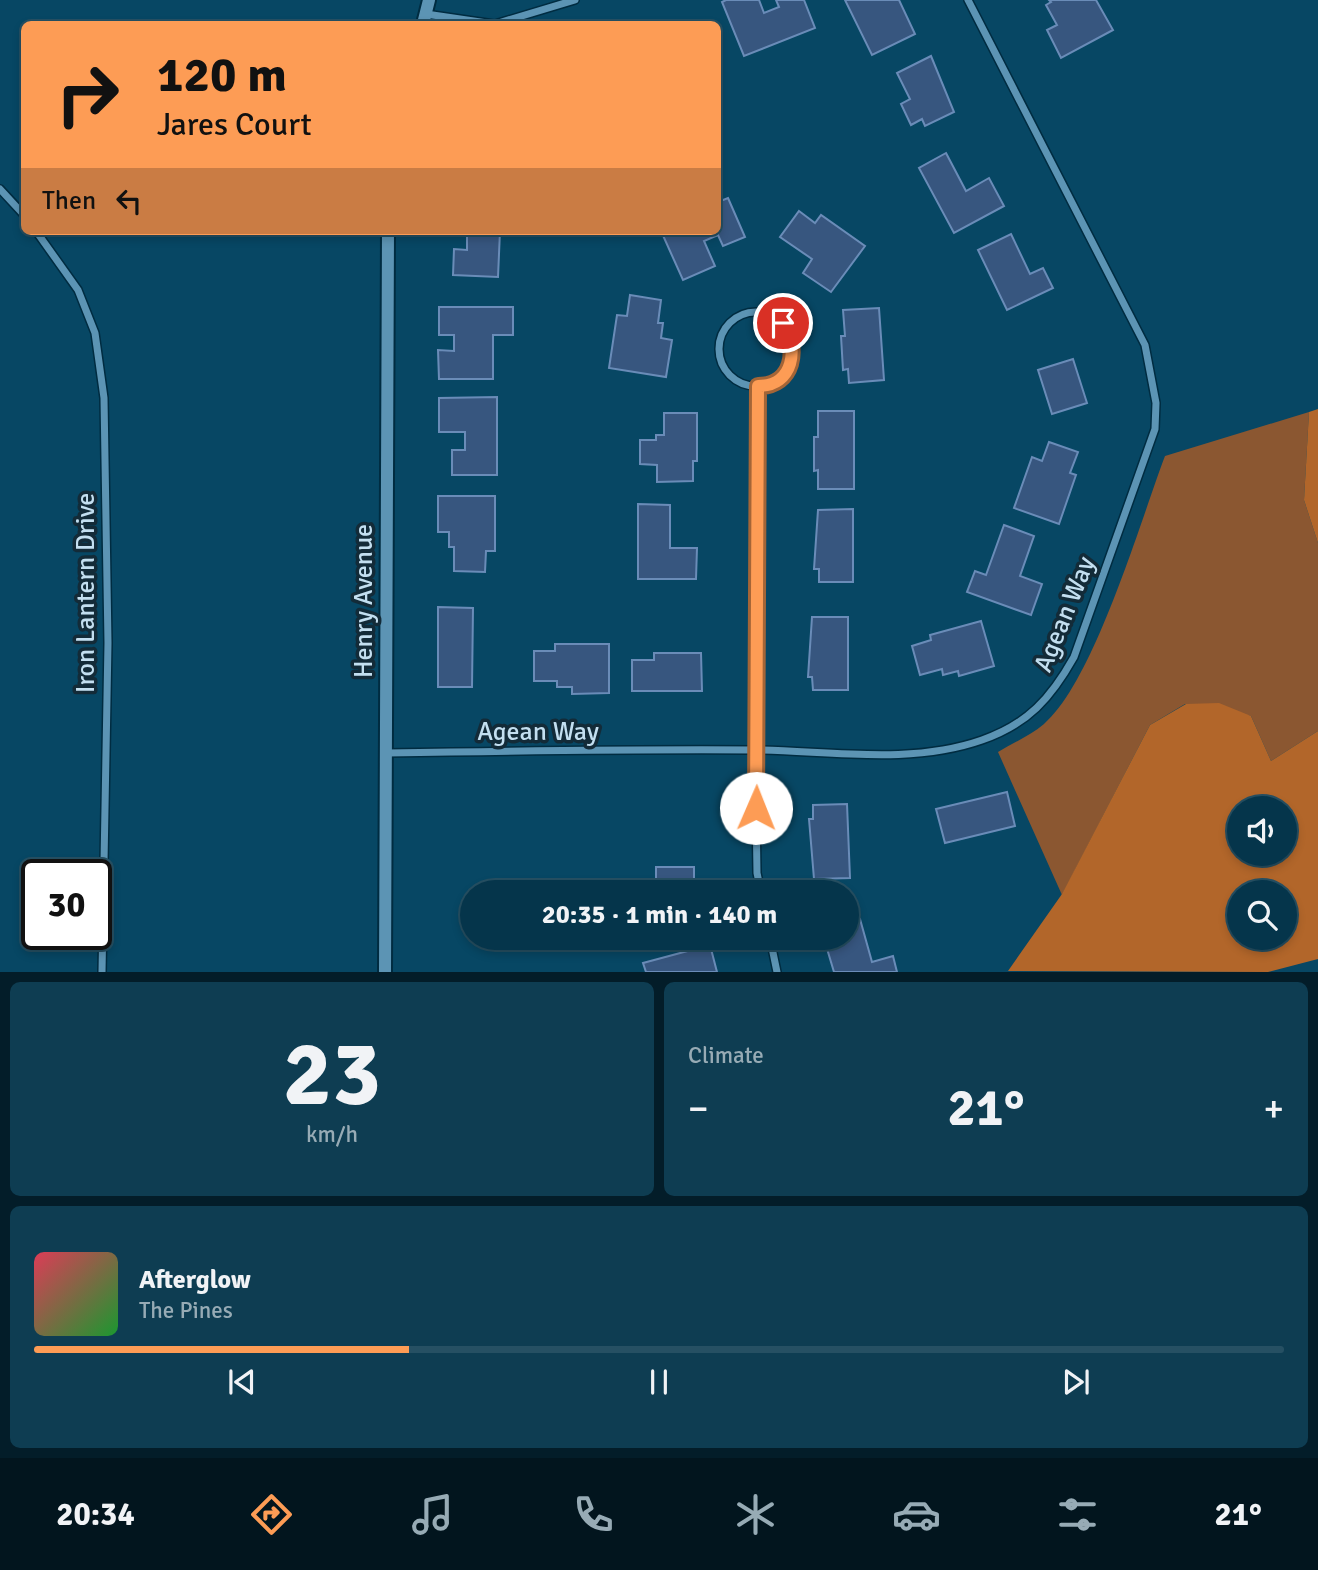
<!DOCTYPE html>
<html lang="en">
<head>
<meta charset="utf-8">
<style>
	:root { --surface:#05354b; --page:#0e3d52; --text:#f1f3f6; --muted:#97abb5; --line:#265063; --accent:#fd9c55 }
	body { margin:0; font-family:Signika,sans-serif; background:var(--page); color:var(--text); height:100vh; display:flex; flex-direction:column; font-size:26px; white-space:nowrap }
	* { box-sizing:border-box; margin:0 }
	p { font-size:23px; color:var(--muted) }
	.icon { flex:none; width:38px; height:38px; fill:none; stroke:currentColor; stroke-width:2; stroke-linecap:round; stroke-linejoin:round }
	.map { position:relative; height:972px; overflow:hidden }
	.drawer { display:flex; flex-direction:column; gap:10px; padding:10px; background:#031d29; flex:1 }
	.drawer>* { flex:none }
	.hud { position:absolute; left:21px; top:21px; width:700px; height:214px; border-radius:10px; box-shadow:0 4px 10px #0003,0 0 0 2px var(--line); background:#fd9c55; color:#111; overflow:hidden }
	.fabs { position:absolute; left:1227px; top:796px; display:grid; gap:14px }
	.fabs a { display:grid; place-items:center; width:70px; height:70px; border-radius:50%; background:var(--surface); box-shadow:0 4px 10px #0003,0 0 0 2px var(--line); font-size:35px }
	.speed { position:absolute; left:21px; top:859px; display:flex; gap:14px; font-size:35px; font-weight:700; text-align:center }
	.speed>* { display:grid; place-content:center; width:91px; height:91px; border-radius:50%; background:var(--surface); box-shadow:0 4px 10px #0003,0 0 0 2px var(--line); line-height:1 }
	.speed .limit { border:4px solid #111; border-radius:10px; background:#fff; color:#111 }
	.pin { position:absolute; display:grid; place-items:center; width:60px; height:60px; color:#fff; margin:-30px; border:4px solid #fff; border-radius:50%; box-shadow:0 2px 7px #0007 }
	.me { position:absolute; width:77px; margin:-38px; rotate:1deg; stroke-linejoin:round; filter:drop-shadow(0 0 5px #0008) }
	.turn { display:flex; align-items:center; gap:24px; height:147px; padding:0 21px; font-size:32px }
	.turn .icon { width:91px; height:91px; stroke-width:2.5 }
	.turn b { display:block; font-size:49px; line-height:60px }
	.then { display:flex; align-items:center; height:66px; padding:0 21px; background:#0003; gap:14px; font-size:26px }
	.big { font-size:52px; font-weight:700; line-height:1.1 }
	.drawer .tile { flex:1; display:flex; flex-direction:column; justify-content:center; gap:10px; min-width:0; padding:0 24px; border-radius:10px; background:var(--page) }
	.drawer .dial { align-items:center; gap:0 }
	.dial b { font-size:91px; line-height:1 }
	.song { display:flex; align-items:center; gap:21px }
	.cover { width:84px; height:84px; border-radius:10px; background:linear-gradient(135deg,hsl(350 70% 55%),hsl(130 70% 35%)) }
	.played { height:7px; border-radius:4px; background:linear-gradient(90deg,var(--accent) 30%,var(--line) 30%) }
	.keys { display:flex; justify-content:space-around; direction:ltr }
	.heat { display:flex; justify-content:space-between; align-items:center; font-size:38px; direction:ltr }
	.drawer .tiles { flex:1; display:grid; gap:10px; grid-template-columns:1fr 1fr }
	.tile:last-child { grid-column:span 2 }
	.trip { position:absolute; left:460px; top:880px; width:399px; height:70px; border-radius:35px; background:var(--surface); box-shadow:0 4px 10px #0003,0 0 0 2px var(--line); font-weight:700; line-height:70px; text-align:center }
	.menu { display:flex; height:112px; justify-content:space-around; align-items:center; background:#02151e; color:var(--muted) }
	.menu .icon { width:49px; height:49px }
	.menu .selected { color:var(--accent) }
	.menu b { font-size:32px; color:var(--text) }
	.map>svg:first-child { display:block }
	.green { fill:#8b5731 }
	.forest { fill:#b2662a; fill-rule:evenodd }
	.building { fill:#37567f; stroke:#6a8cb8; stroke-width:2 }
	.lines { fill:none; stroke-linecap:round; stroke-linejoin:round }
	.minor-casing { stroke:#002c41; stroke-width:10 }
	.tertiary-casing { stroke:#002c41; stroke-width:16 }
	.minor { stroke:#5c94b4; stroke-width:7 }
	.tertiary { stroke:#5c94b4; stroke-width:12 }
	.route-casing { stroke:#a46537; stroke-width:18 }
	.route { stroke:#fd9c55; stroke-width:12 }
	.labels { text-anchor:middle; stroke-width:7; stroke-linejoin:round; paint-order:stroke }
	.street-label { font-size:26px; fill:#c3dff0; stroke:#132b38 }
</style>
</head>
<body>
<div class="map">
<svg width="1318" height="972" viewBox="0 0 1318 972">
	<rect width="100%" height="100%" fill="#074764"/>
	<path class="green" d="M1309,412L1304,500L1318,543V731L1271,761L1251,716L1185,704L1150,725L1062,895L998,752C1013,743 1031,735 1044,724C1094,681 1140,522 1165,456Z"/>
	<g class="forest">
		<polygon points="1318,409 1318,543 1304,500 1309,412"/>
		<path d="M1219,703L1251,716L1271,761L1318,731V959L1268,972L1008,971L1062,894L1150,725L1186,704ZM1239,808H1284V854H1239ZM1239,892H1284V938H1239Z"/>
	</g>
	<g class="building">
		<polygon points="726,0 759,0 764,13 779,7 776,0 804,0 815,28 744,56 722,2"/>
		<polygon points="845,0 899,0 915,34 872,55"/>
		<polygon points="1049,0 1096,0 1113,30 1061,58 1047,30 1057,25 1046,5 1051,2"/>
		<polygon points="931,56 954,112 925,126 922,119 911,125 901,104 910,99 897,73"/>
		<polygon points="946,153 966,191 989,178 1004,206 954,233 919,168"/>
		<polygon points="728,198 745,237 723,246 718,235 704,241 715,266 683,280 661,231 718,231 718,202"/>
		<polygon points="799,211 815,223 821,215 865,246 831,292 803,273 812,259 780,237"/>
		<polygon points="442,231 500,231 498,277 453,275 454,249 467,250 467,234"/>
		<polygon points="1011,234 1030,274 1043,268 1053,288 1007,310 978,250"/>
		<polygon points="630,295 661,300 658,323 663,323 661,338 672,340 666,377 609,368 617,315 627,316"/>
		<polygon points="439,307 513,307 513,335 493,335 493,379 439,379 438,350 454,351 454,335 439,335"/>
		<polygon points="879,308 884,380 849,383 848,369 843,370 841,336 845,336 843,310"/>
		<polygon points="1073,359 1087,403 1052,414 1038,370"/>
		<polygon points="497,397 497,475 452,475 452,450 465,450 465,432 439,432 439,398"/>
		<polygon points="818,411 854,411 854,489 818,489 818,470 814,471 814,437 818,437"/>
		<polygon points="664,413 697,413 697,461 693,461 693,481 657,482 657,465 640,464 640,440 656,440 656,435 664,435"/>
		<polygon points="1049,442 1078,452 1070,473 1076,475 1059,524 1014,508 1032,457 1042,461"/>
		<polygon points="438,496 495,496 495,551 486,551 485,572 454,571 454,547 449,547 449,532 438,532"/>
		<polygon points="638,504 670,505 670,548 697,548 696,579 638,579"/>
		<polygon points="853,509 853,582 819,582 819,569 814,569 818,510"/>
		<polygon points="1004,525 1034,536 1020,576 1042,584 1031,615 967,592 975,571 986,575"/>
		<polygon points="438,607 473,608 472,687 438,687"/>
		<polygon points="812,617 848,617 848,690 813,690 812,677 808,677"/>
		<polygon points="981,621 994,666 959,676 958,671 943,675 942,669 920,675 912,646 931,640 930,635"/>
		<polygon points="555,644 609,644 609,693 572,694 572,687 557,687 557,681 534,681 534,651 555,651"/>
		<polygon points="654,653 701,653 702,691 632,691 632,660 654,660"/>
		<polygon points="1007,792 1015,826 945,843 936,809"/>
		<polygon points="847,804 850,878 814,879 809,819 813,819 813,805"/>
		<rect x="656" y="867" width="38" height="25"/>
		<polygon points="860,919 872,962 893,956 897,972 834,972 825,942 831,941 830,938 847,938 847,922"/>
		<polygon points="710,945 717,972 646,972 643,963"/>
	</g>
	<g class="lines">
		<defs>
			<g id="minor">
				<polyline points="426,14 494,24"/>
				<polyline points="495,24 575,0"/>
				<polyline points="0,189 24,215"/>
				<polyline points="36,231 78,290 95,333 104,398 108,643 102,972"/>
				<circle cx="756" cy="349" r="37"/>
				<polyline points="758,386 756,808 757,873 761,892"/>
				<path d="M385,753C509,751 632,749 756,750C830,751 911,765 982,740C1028,724 1051,698 1074,657L1155,429L1156,403L1145,345L968,0"/>
				<polyline points="770,938 777,972"/>
			</g>
			<g id="tertiary">
				<polyline points="423,24 429,0"/>
				<polyline points="385,972 388,231"/>
			</g>
		</defs>
		<use href="#minor" class="minor-casing"/>
		<use href="#tertiary" class="tertiary-casing"/>
		<use href="#minor" class="minor"/>
		<use href="#tertiary" class="tertiary"/>
	</g>
	<g class="lines">
		<defs>
			<path id="route" d="M756,808L758,386C794,386 799,348 783,323"/>
		</defs>
		<use href="#route" class="route-casing"/>
		<use href="#route" class="route"/>
	</g>
	<g class="labels">
		<g class="street-label">
			<text transform="translate(85 593) rotate(-90)" y="9">Iron Lantern Drive</text>
			<text transform="translate(363 601) rotate(-90)" y="9">Henry Avenue</text>
			<text transform="translate(1064 614) rotate(-68)" y="9">Agean Way</text>
			<text x="538" y="740">Agean Way</text>
		</g>
	</g>
</svg>
<div class="fabs">
<a><svg class="icon" aria-label="sound" viewBox="0 0 24 24"><path d="M4 9h4l5-4v14l-5-4H4zM17 9q2 3 0 6"/></svg></a>
<a><svg class="icon" aria-label="search" viewBox="0 0 24 24"><circle cx="10" cy="10" r="6"/><path d="M15 15l6 6"/></svg></a>
</div>
<div class="speed"><div class="limit">30</div></div>
<div class="pin" style="left:783px;top:323px;background:#d93025"><svg class="icon" aria-label="arrive" viewBox="0 0 24 24"><path d="M6 21V4h12l-3 4 3 4H6"/></svg></div>
<svg class="me" style="left:756px;top:808px" viewBox="-20 -20 40 40"><circle r="19" fill="#fff"/><path d="M0-13L10 11 0 6-10 11z" fill="#fd9c55"/></svg>
<div class="trip">20:35 · 1 min · 140 m</div>
<div class="hud">
<div class="turn"><svg class="icon" aria-label="right" viewBox="0 0 24 24"><path d="M7 20v-9h11M14 6l5 5-5 5"/></svg><div><b>120 m</b>Jares Court</div></div>
<div class="then">Then<svg class="icon" aria-label="left" viewBox="0 0 24 24"><path d="M17 20v-9H6M10 6l-5 5 5 5"/></svg></div>
</div>
</div>
<section class="drawer">
<div class="tiles">
<div class="tile dial"><b>23</b><p>km/h</p></div>
<div class="tile"><p>Climate</p>
<div class="heat"><a>−</a><b class="big">21°</b><a>+</a></div>
</div>
<div class="tile">
<div class="song"><i class="cover"></i><div><b>Afterglow</b><p>The Pines</p></div></div>
<div class="played"></div>
<div class="keys"><svg class="icon" aria-label="previous" viewBox="0 0 24 24"><path d="M18 5L8 12l10 7zM5 5v14"/></svg><svg class="icon" aria-label="pause" viewBox="0 0 24 24"><path d="M8 5v14M16 5v14"/></svg><svg class="icon" aria-label="next" viewBox="0 0 24 24"><path d="M6 5l10 7-10 7zM19 5v14"/></svg></div>
</div>
</div>
</section>
<nav class="menu">
<b>20:34</b>
<svg class="icon selected" aria-label="directions" viewBox="0 0 24 24"><path d="M12 3l9 9-9 9-9-9zM9 14v-3h6M13 9l2 2-2 2"/></svg>
<svg class="icon" aria-label="music" viewBox="0 0 24 24"><path d="M9 18V5l10-2v13"/><circle cx="6" cy="18" r="3"/><circle cx="16" cy="16" r="3"/></svg>
<svg class="icon" aria-label="phone" viewBox="0 0 24 24"><path d="M5 4h4l2 5-3 2q2 4 5 5l2-3 5 2v4C11 20 4 13 5 4z"/></svg>
<svg class="icon" aria-label="climate" viewBox="0 0 24 24"><path d="M12 3v18M4 7l16 10M4 17L20 7"/></svg>
<svg class="icon" aria-label="car" viewBox="0 0 24 24"><path d="M5 17H2v-5l4-1 3-4h7l3 4 3 1v5h-3M9 17h6M6 11h13"/><circle cx="7" cy="17" r="2"/><circle cx="17" cy="17" r="2"/></svg>
<svg class="icon" aria-label="filters" viewBox="0 0 24 24"><path d="M4 7h16M4 17h16"/><circle cx="9" cy="7" r="2"/><circle cx="15" cy="17" r="2"/></svg>
<b>21°</b>
</nav>
</body>
</html>
